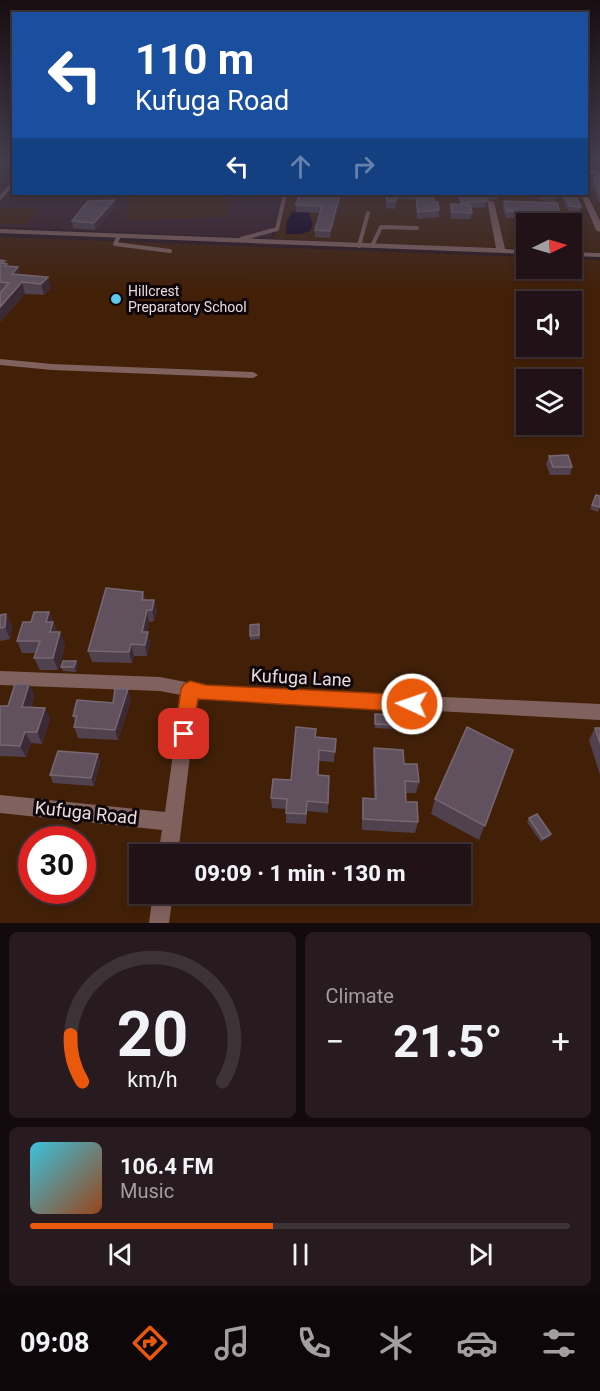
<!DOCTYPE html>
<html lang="en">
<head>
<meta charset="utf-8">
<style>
	:root { --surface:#201217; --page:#281b20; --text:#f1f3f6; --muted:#a29ea1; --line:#3d3236; --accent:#ea580c }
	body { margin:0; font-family:Roboto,sans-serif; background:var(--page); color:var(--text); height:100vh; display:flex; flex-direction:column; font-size:22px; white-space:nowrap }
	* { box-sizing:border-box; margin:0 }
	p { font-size:20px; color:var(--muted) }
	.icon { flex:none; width:33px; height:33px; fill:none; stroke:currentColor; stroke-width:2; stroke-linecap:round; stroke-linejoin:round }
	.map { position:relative; height:923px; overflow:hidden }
	.panel { display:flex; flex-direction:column; gap:9px; padding:9px; background:#120a0d; flex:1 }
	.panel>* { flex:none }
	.banner { position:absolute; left:12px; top:12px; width:576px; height:183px; border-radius:0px; box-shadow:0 3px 9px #0003,0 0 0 2px var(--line); background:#1a4fa0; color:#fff; overflow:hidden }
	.needle { width:39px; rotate:85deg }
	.fabs { position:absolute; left:516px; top:213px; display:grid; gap:12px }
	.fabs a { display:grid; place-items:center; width:66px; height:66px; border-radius:0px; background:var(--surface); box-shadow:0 3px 9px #0003,0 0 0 2px var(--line); font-size:30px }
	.speed { position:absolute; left:18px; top:826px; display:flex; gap:12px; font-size:30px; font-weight:700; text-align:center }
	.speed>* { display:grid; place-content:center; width:78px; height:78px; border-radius:50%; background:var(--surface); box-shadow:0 3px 9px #0003,0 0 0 2px var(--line); line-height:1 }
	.speed .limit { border:9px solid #d22; background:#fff; color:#111 }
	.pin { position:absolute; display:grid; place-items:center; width:51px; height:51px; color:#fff; margin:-26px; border-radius:12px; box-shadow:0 3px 9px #0006 }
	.me { position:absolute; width:66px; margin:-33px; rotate:273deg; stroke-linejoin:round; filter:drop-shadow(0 0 4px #0008) }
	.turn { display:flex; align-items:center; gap:21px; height:126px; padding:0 24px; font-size:27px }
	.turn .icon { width:78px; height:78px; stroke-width:2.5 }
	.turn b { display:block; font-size:42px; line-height:51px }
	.lanes { display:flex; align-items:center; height:57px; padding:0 24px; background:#0003; justify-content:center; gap:30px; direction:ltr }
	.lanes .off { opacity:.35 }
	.big { font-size:45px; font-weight:800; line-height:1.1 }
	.panel .widget { flex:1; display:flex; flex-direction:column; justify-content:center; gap:9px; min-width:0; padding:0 21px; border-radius:9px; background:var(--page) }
	.panel .dial { align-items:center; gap:0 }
	.dial svg { height:156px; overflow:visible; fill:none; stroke:var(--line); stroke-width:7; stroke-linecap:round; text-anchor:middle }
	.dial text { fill:var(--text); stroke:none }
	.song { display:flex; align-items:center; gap:18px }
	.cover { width:72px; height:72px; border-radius:9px; background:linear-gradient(135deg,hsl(190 70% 55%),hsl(20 70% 35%)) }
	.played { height:6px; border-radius:3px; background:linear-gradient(90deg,var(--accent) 45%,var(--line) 45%) }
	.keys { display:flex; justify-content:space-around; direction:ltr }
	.heat { display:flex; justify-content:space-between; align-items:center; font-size:33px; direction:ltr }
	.panel .tiles { flex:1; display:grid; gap:9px; grid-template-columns:1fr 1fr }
	.widget:last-child { grid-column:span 2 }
	.trip { position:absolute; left:129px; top:844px; width:342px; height:60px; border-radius:0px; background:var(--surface); box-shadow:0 3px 9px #0003,0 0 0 2px var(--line); font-weight:800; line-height:60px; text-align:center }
	.tabs { display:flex; height:96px; justify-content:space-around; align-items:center; background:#0d0709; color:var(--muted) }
	.tabs .icon { width:42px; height:42px }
	.tabs .selected { color:var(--accent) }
	.tabs b { font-size:27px; color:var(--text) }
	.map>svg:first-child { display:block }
	.built { fill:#381e27 }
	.green { fill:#422008; fill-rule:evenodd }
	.water { fill:#0e0020 }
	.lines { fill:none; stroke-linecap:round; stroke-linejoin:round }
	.lane { stroke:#81615d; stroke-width:4 }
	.street { fill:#81615d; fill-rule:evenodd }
	.wall { fill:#50414e }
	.shaded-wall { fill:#3b2935 }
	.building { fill:#61515e; stroke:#766772; stroke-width:1.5 }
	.route { fill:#ea580c; stroke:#983908; stroke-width:1.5 }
	.poi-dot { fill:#5cc7e8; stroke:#0e0609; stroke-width:2 }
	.labels { text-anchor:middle; stroke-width:6; stroke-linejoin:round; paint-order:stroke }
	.far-poi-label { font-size:14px; fill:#e8dbdf; stroke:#0e0609; text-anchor:start }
	.near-street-label { font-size:18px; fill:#e8dbdf; stroke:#0e0609 }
</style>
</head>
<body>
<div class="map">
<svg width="600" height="923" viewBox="0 0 600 923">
	<rect width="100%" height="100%" fill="#2b181f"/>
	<polygon class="built" points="0,162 13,162 14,194 282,194 271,238 0,227"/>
	<g class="green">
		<polygon points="587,162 600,162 600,252 572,251 572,224 526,224 526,249 274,239 287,194 586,194"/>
		<polygon points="132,194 228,194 227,217 125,220"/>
		<polygon points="0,208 38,208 27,224 0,224"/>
		<path d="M0,237L526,257V268H572V259L600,260V923H0ZM526,302H572V346H526ZM526,380H572V424H526ZM32,840H82V891H32ZM140,855H460V894H140Z"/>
	</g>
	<polygon class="water" points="299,211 309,212 313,224 310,231 301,234 286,234 287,221 292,212"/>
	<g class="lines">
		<g class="lane">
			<polyline points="0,198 14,182"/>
			<polyline points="119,236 115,244 170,251"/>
			<polyline points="241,239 277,229 285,194"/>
			<polyline points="359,246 368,213"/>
			<polyline points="372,246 381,227 417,228"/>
		</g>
		<g class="street">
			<rect x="586" y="170" width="14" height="4"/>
			<polygon points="586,192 600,221 600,232 596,230 581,194"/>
			<polygon points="487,200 494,202 505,249 526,250 526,254 0,233 0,229 496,248"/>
			<polygon points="572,252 600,253 600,257 572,256"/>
			<polygon points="0,359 52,364 253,372 258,375 253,378 52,370 0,365"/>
			<polygon points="0,671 160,677 206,686 600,704 600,720 197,698 178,855 158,855 162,830 0,813 0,795 165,812 181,695 160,691 0,685"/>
			<polygon points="153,894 173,894 169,923 149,923"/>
		</g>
	</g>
	<g class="wall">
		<polygon points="597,170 600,171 600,204 591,184 593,178 595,177"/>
		<polygon points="342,194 330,238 315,237 315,230 320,213 296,212 296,205"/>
		<polygon points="386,194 432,194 435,202 439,210 439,217 417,219 416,200 396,199 395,209 386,208"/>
		<polygon points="457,194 498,194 497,200 486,199 486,207 471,208 472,213 471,219 451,219 450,211 451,204 460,205"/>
		<polygon points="520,194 554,194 555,197 554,203 562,220 566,224 537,223 535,218 506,218 503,208 504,201 550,202"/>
		<polygon points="560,194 575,194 581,207 579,212 569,212"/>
		<polygon points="114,200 115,207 95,230 73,228 72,221"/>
		<polygon points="0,260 7,264 8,266 20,274 48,277 51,288 44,295 25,294 0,322"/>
		<polygon points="549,456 572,467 570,475 550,475 546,464"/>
		<polygon points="592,505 600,507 598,512 590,509"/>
		<polygon points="143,592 145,600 154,600 157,611 154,621 149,622 147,632 150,643 147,656 134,656 132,663 92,662 88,651"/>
		<polygon points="49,612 57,632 60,632 65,645 58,670 40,670 34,658 36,653 22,653 17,641 31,622"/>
		<polygon points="6,614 12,626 10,639 0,641 0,615"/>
		<polygon points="259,624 260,639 250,640 250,625"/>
		<polygon points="76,661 78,665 76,672 63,671 61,667"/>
		<polygon points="29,684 34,695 31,707 45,708 50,719 42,744 31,743 26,757 0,756 0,706 8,706"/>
		<polygon points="131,700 118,740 78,738 74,727 75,722 73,716 113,703"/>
		<polygon points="375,714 394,725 393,729 375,728"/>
		<polygon points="595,728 600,728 600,775 589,740"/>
		<polygon points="316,737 336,739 334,762 319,761 318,775 329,776 328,813 307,811 306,824 286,823 286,809 272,808 271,798 291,780"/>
		<polygon points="374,748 404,764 419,782 416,793 406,793 406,802 418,822 415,833 362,830 362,809 363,798 374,799 373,760"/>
		<polygon points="513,750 479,840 431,814 435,799"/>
		<polygon points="98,754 100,762 94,786 53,783 50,775"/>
		<polygon points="529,818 551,834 549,838 541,842 527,822"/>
	</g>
	<g class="shaded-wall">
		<polygon points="340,194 342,194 330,238 330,231"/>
		<polygon points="114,200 115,207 95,230 94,223"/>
		<polygon points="18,267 21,278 12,274"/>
		<polygon points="48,277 51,288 44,295 41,284"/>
		<polygon points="22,282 25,294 0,322 0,307"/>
		<polygon points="154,600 157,611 154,621 152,610"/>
		<polygon points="147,610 149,622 145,643 142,632"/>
		<polygon points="49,612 57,634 54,645 46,622"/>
		<polygon points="6,614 12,626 10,639 5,627"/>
		<polygon points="60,632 65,645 58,670 53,658"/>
		<polygon points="148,632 150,643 147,656 145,645"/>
		<polygon points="131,644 134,656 132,663 129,652"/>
		<polygon points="76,661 78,665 76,672 74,667"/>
		<polygon points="29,684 34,695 27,718 22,707"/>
		<polygon points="128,689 131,700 118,740 115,730"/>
		<polygon points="45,708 50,719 42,744 37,732"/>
		<polygon points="25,732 31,743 26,757 20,746"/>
		<polygon points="98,754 100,762 94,786 91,778"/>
		<polygon points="551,834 549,838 541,842 543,839"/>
	</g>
	<g class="building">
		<polygon points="597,170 600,171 600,194 593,178 598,176"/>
		<polygon points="299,194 340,194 330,231 315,230 322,206 296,205"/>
		<polygon points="387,194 397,194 396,201 387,201"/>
		<polygon points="416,194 432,194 435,202 438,202 439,210 418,212"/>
		<polygon points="460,194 485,194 487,201 462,203"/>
		<polygon points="543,194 554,194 555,197"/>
		<polygon points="563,194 575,194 581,207 570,206"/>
		<polygon points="114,200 94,223 72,221 88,201"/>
		<polygon points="504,201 557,203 562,220 565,220 566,224 548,224 546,217 538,216 536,212 507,211"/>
		<polygon points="451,204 470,205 472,213 452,212"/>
		<polygon points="0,260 5,261 2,263 7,264 5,266 18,267 12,274 48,277 41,284 22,282 0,307 0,293 9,283 0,282"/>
		<polygon points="568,455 572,467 553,467 549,456"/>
		<polygon points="596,495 600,496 600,507 592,505"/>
		<polygon points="106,588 143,592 142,600 154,600 152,610 147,610 142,632 148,632 145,645 131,644 129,652 88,651"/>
		<polygon points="34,612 49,612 46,622 53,622 50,632 60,632 53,658 34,658 40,641 17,641 23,622 31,622"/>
		<polygon points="6,614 5,627 0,628 0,615"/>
		<polygon points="259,624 259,635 250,636 250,625"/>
		<polygon points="63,661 76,661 74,667 61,667"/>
		<polygon points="15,684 29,684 22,707 45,708 37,732 25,732 20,746 0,745 0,706 8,706"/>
		<polygon points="115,689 128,689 115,730 74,727 77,716 73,716 77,700 113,703"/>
		<polygon points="375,714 394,715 394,725 375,724"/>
		<polygon points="296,727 316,729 315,737 336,739 335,752 319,750 318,775 329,776 328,803 307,801 306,814 286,813 287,799 271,798 273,779 291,780"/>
		<polygon points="467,727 513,750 485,826 435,799"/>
		<polygon points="595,728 600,728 600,743"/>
		<polygon points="374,748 403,750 404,764 417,764 419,782 405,781 406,802 417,802 418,822 363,819 363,798 376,799"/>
		<polygon points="58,751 98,754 91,778 50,775"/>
		<polygon points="537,814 551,834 543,839 529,818"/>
	</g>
	<linearGradient id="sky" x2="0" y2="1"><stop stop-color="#180d11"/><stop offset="0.55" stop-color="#443d4d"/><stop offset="1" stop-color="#443d4d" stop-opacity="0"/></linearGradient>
	<rect width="600" height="292" fill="url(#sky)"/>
	<polygon class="route" points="190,681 206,685 412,695 418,698 421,704 418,710 412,712 198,699 191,740 184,743 177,740 175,734 181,689 184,684"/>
	<circle class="poi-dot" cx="116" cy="299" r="6"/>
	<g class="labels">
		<g class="far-poi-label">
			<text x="128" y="296">Hillcrest<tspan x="128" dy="16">Preparatory School</tspan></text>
		</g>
		<g class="near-street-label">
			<text transform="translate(301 678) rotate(3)" y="6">Kufuga Lane</text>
			<text transform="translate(86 813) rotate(6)" y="6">Kufuga Road</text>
		</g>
	</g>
</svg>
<div class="fabs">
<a><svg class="needle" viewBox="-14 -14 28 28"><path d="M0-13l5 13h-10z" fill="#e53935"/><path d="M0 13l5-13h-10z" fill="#a29ea1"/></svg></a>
<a><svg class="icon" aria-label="sound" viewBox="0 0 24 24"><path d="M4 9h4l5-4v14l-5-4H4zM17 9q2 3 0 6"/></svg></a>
<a><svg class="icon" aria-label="layers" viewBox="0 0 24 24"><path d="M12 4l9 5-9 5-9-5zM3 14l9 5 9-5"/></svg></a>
</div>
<div class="speed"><div class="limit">30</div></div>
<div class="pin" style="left:184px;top:734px;background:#d93025"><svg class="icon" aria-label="arrive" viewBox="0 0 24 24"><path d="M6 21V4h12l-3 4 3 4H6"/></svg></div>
<svg class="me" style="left:412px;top:704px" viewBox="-20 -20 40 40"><circle r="17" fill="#ea580c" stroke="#fff" stroke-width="3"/><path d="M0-11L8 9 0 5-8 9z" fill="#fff"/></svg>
<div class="trip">09:09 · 1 min · 130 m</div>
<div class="banner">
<div class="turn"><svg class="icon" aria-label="left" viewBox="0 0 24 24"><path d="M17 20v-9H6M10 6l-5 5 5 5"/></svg><div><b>110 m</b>Kufuga Road</div></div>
<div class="lanes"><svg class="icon" aria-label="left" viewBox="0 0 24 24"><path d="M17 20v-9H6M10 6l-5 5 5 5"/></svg><svg class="icon off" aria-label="ahead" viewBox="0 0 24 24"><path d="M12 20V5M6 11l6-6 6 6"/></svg><svg class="icon off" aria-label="right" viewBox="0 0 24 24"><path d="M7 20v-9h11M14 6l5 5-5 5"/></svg></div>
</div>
</div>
<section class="panel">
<div class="tiles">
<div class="widget dial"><svg viewBox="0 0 100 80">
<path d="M14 69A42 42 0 1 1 86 69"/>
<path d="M14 69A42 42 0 0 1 8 45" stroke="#ea580c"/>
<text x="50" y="56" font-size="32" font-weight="700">20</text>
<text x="50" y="72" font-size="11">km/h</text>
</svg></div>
<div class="widget"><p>Climate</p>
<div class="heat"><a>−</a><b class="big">21.5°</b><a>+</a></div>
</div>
<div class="widget">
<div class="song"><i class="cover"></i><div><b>106.4 FM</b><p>Music</p></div></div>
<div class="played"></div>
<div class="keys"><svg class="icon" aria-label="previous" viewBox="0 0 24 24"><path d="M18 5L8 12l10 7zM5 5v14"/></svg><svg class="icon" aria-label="pause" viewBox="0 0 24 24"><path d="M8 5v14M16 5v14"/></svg><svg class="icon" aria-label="next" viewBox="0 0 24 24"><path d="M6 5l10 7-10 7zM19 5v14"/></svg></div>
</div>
</div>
</section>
<nav class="tabs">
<b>09:08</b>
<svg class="icon selected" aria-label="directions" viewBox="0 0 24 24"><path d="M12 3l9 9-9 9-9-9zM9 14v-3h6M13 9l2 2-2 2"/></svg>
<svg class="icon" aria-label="music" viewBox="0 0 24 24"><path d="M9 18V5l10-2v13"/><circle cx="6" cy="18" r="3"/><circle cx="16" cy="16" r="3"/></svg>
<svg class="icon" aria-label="phone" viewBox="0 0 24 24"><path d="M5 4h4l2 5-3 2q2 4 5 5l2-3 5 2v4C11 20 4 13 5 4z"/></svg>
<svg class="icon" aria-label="climate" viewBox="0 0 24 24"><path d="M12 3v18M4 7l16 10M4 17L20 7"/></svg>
<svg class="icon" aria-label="car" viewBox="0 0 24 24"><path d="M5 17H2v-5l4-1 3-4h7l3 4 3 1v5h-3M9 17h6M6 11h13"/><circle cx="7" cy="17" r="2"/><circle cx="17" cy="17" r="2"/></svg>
<svg class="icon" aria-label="filters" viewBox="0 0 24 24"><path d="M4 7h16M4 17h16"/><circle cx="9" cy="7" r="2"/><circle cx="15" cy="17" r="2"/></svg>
</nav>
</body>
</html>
